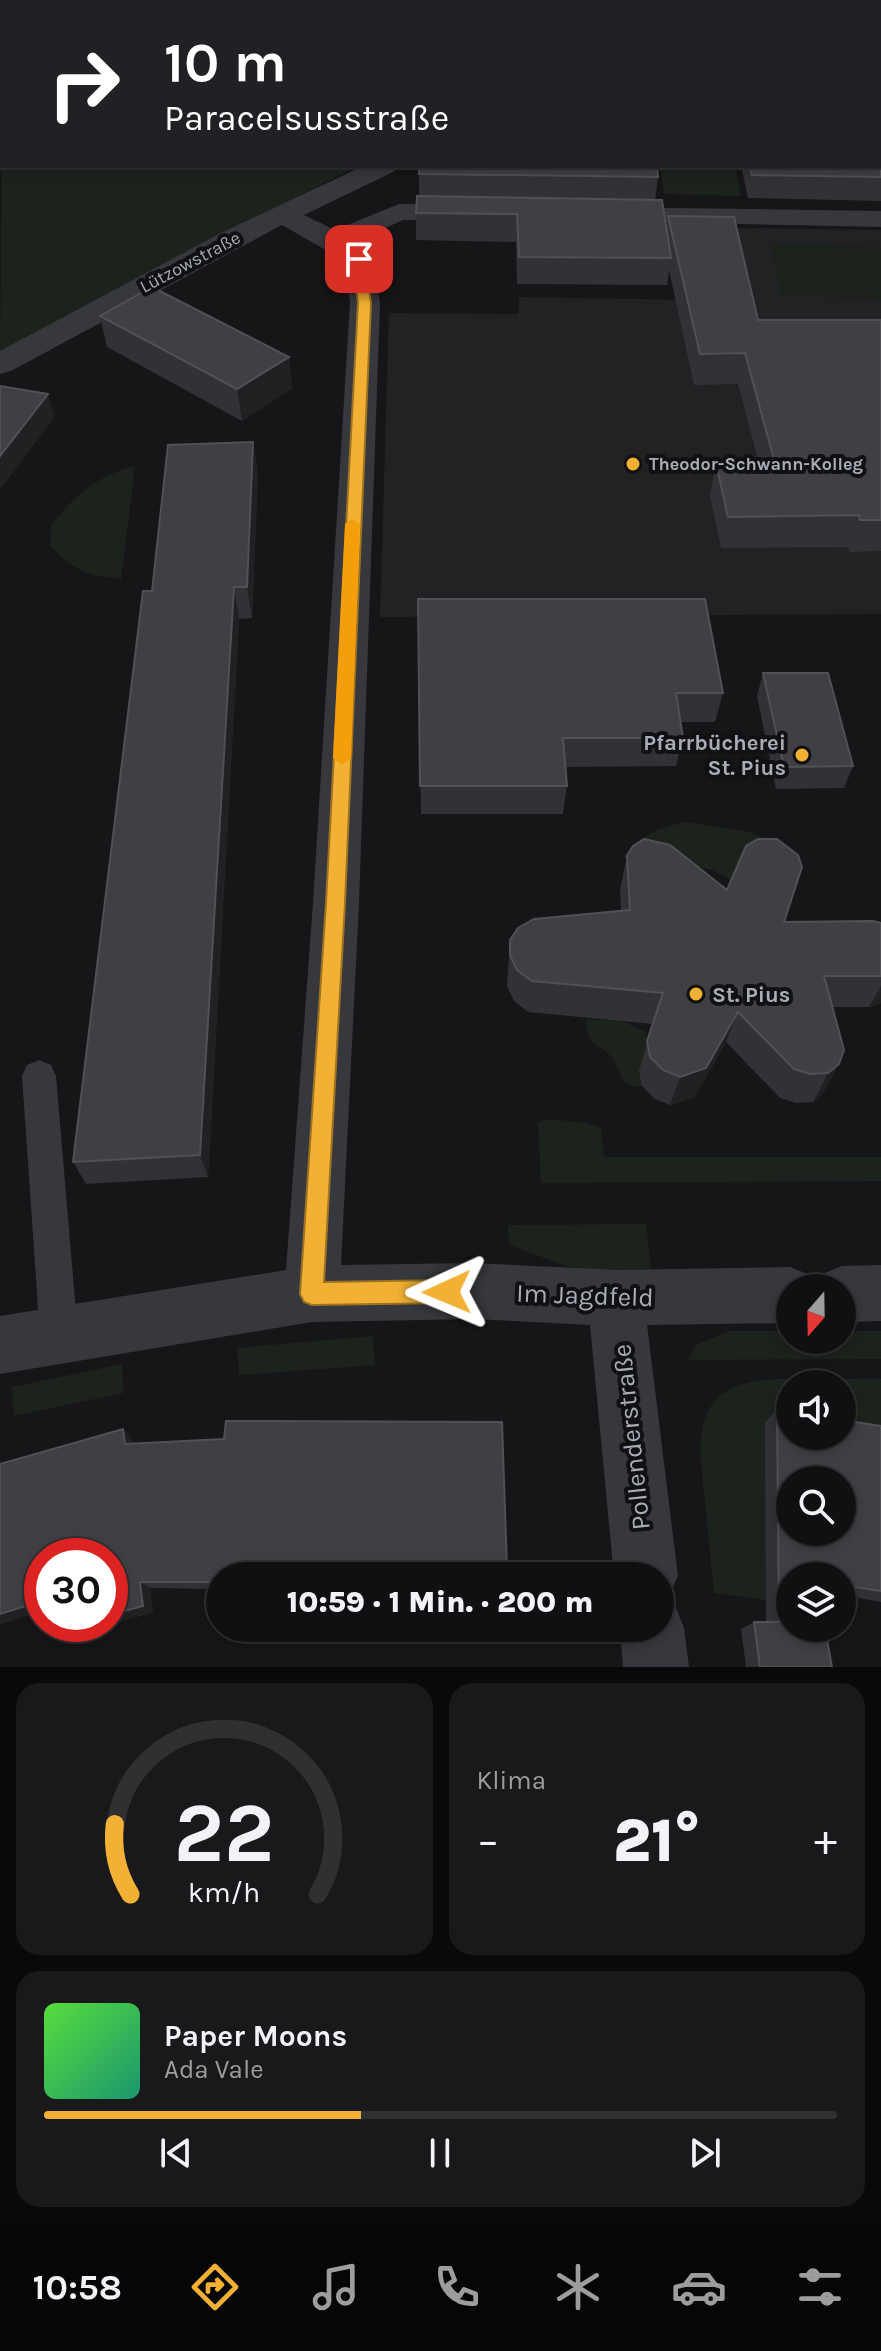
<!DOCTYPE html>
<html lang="de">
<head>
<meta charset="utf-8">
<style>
	:root { --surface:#101012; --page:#19191b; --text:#f1f3f6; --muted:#9c9d9f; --line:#303032; --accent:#f2b134 }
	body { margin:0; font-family:Karla,sans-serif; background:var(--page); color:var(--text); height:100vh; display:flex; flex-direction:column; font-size:30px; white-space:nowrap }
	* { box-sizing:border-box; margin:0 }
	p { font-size:26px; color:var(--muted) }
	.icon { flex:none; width:44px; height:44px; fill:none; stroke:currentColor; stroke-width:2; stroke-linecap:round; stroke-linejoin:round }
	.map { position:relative; height:1667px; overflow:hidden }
	.side { display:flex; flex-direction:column; gap:16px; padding:16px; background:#09090a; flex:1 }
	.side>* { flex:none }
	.banner { position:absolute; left:0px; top:0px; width:882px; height:168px; box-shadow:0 4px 12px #0003,0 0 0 2px var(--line); background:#202124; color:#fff; overflow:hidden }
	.needle { width:52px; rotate:200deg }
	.tools { position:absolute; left:776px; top:1274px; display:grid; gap:16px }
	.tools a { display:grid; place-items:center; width:80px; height:80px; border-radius:50%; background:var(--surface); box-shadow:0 4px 12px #0003,0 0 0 2px var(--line); font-size:40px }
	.speed { position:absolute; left:24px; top:1538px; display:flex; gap:16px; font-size:40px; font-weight:700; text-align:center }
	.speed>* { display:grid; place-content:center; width:104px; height:104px; border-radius:50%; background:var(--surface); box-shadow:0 4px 12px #0003,0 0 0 2px var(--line); line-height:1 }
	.speed .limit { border:12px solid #d22; background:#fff; color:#111 }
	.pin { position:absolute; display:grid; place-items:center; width:68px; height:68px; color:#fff; margin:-34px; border-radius:16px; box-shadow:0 4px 12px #0006 }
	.me { position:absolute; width:88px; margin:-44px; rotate:269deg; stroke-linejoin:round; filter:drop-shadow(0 0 6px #0008) }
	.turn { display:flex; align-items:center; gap:28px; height:168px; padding:0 32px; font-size:36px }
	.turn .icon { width:104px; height:104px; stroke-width:2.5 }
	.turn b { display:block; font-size:56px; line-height:68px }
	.big { font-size:60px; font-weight:800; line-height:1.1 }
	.side .tile { flex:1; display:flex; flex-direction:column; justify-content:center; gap:12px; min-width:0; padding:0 28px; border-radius:24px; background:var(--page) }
	.side .dial { align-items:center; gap:0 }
	.dial svg { height:208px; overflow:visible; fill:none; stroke:var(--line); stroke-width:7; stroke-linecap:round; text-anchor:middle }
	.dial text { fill:var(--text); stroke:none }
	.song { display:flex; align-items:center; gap:24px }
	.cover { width:96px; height:96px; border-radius:12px; background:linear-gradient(135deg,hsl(110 70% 55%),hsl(160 70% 35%)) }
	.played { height:8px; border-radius:4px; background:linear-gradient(90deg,var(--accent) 40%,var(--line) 40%) }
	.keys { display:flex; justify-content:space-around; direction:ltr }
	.heat { display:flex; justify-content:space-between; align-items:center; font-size:44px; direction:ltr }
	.side .tiles { flex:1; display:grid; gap:16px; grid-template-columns:1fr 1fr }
	.tile:last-child { grid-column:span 2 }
	.trip { position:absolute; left:206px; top:1562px; width:468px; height:80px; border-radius:40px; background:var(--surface); box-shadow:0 4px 12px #0003,0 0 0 2px var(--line); font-weight:800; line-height:80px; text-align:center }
	.dock { display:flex; height:128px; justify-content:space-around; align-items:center; background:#060607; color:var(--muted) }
	.dock .icon { width:56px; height:56px }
	.dock .current { color:var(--accent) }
	.dock b { font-size:36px; color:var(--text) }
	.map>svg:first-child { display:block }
	.built { fill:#222225 }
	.green { fill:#1c231d }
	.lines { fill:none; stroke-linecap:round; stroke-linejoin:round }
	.service { fill:#37383d; fill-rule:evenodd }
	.minor { fill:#37383d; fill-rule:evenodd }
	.rail-casing { stroke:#4a4c52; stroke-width:5 }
	.rail { stroke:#111113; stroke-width:3; stroke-dasharray:10; stroke-linecap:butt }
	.wall { fill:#323236 }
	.shaded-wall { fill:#212124 }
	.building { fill:#3f3f44; stroke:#4f5156; stroke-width:2; fill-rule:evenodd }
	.route { fill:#f2b134; stroke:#9d7322; stroke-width:2 }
	.slow { fill:#f59e0b }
	.poi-dot { fill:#f2b134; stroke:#111113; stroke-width:3 }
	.labels { text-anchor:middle; stroke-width:8; stroke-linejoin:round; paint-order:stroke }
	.far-street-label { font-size:18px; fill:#a8adb8; stroke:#111113 }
	.far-poi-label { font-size:18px; font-weight:bold; fill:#a8adb8; stroke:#111113; text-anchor:start }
	.poi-label { font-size:22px; font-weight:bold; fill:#a8adb8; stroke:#111113; text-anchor:end }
	.near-street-label { font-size:26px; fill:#a8adb8; stroke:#111113 }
</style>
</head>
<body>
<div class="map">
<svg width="881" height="1667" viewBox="0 0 881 1667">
	<rect width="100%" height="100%" fill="#161618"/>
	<polygon class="built" points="738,228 881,230 881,614 380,617 389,313 518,314 519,297 753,301"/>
	<g class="green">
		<polygon points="343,0 881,0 881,31 880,2 337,2"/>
		<polygon points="2,133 2,166 357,166 0,355"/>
		<polygon points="660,166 735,166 741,196 664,194"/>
		<polygon points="770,244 881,246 881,299 782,297"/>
		<path d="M135,466L121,579C87,575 74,572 50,545L51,526C73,496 98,475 135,466Z"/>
		<path d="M687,822L749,832L773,843L733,883C701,852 652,876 623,857C638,836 662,826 687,822Z"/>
		<path d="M586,1019L621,1021L645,1031C651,1049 638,1066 642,1086C619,1088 623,1074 613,1059C601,1042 588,1052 586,1019Z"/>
		<polygon points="550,1119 587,1123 601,1128 604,1157 881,1157 881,1181 541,1183 538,1123"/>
		<polygon points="646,1224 651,1269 580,1271 509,1245 508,1225"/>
		<polygon points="729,1331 790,1331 790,1340 842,1340 842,1331 881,1331 881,1359 688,1360 696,1345"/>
		<polygon points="373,1336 375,1365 239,1375 237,1348"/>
		<polygon points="122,1364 123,1393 14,1416 12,1387"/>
		<path d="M881,1379V1442L842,1435V1384H790V1427L766,1600L714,1593C711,1562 708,1532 705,1501C699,1445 689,1387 764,1380C802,1376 843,1380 881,1379Z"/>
	</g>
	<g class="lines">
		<polygon class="service" points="39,1060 51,1065 56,1076 78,1336 73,1350 59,1355 45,1350 40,1336 22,1076 27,1065"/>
		<g class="minor">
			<rect x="880" y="33" width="1" height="14"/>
			<polygon points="363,166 397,166 393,172 304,215 335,230 399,204 475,205 485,207 489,213 485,219 475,221 403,220 357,241 374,259 380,303 359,903 341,1265 474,1263 616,1270 790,1267 810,1275 815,1288 790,1288 790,1323 647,1325 678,1576 668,1598 663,1600 675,1605 684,1628 689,1667 623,1667 620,1628 660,1628 660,1576 614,1576 590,1325 474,1319 312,1322 0,1374 0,1316 286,1270 313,903 350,303 345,261 282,225 11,371 0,374 0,351 221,233"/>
			<polygon points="603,207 881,211 881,227 593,221 589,215 593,209"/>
			<polygon points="881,1265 881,1321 842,1322 842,1288 816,1288 822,1274 842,1266"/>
		</g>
		<defs>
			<polyline id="rail" points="313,2 318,0"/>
		</defs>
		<use href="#rail" class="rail-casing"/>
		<use href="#rail" class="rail"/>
	</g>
	<g class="wall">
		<polygon points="881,41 881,201 748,198 741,166 880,166"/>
		<polygon points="419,174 658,177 655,200 666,229 668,216 758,320 881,320 881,551 850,552 848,547 721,548 710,495 716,463 759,463 738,384 694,385 669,270 667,285 517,284 516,242 416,240 416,213 419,196"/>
		<polygon points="100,316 289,357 292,388 242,421 107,347"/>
		<polygon points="253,442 258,473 252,618 239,619 208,1177 86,1184 73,1162 152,591"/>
		<polygon points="418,599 723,693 715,722 681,722 683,738 676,766 565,767 567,786 563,814 421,814"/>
		<polygon points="763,673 853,766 844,788 776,789 757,696"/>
		<polygon points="627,856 727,890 784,922 881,923 881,1003 869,1007 832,1007 839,1064 823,1093 813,1102 796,1103 780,1098 726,1042 695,1097 670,1105 655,1099 642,1086 639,1071 653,1024 528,1012 514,1001 507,986 510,940 621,911 620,890"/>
		<polygon points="777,1409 881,1426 881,1602 842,1595 842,1576 790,1576 832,1667 746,1667 741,1629 754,1622 766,1622 765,1423"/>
		<polygon points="133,1440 133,1443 507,1569 505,1576 220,1576 220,1589 150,1588 153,1612 91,1630 110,1624 42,1556 42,1611 0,1624 0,1464"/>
	</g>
	<g class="shaded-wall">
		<polygon points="2,63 2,79 0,80 0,64"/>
		<polygon points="289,357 292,388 242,421 237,389"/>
		<polygon points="48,394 55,417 0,490 0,456"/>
		<polygon points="253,442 258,473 252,618 247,587"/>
		<polygon points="234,587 239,619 208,1177 200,1155"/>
		<polygon points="881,986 881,1003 869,1007"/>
		<polygon points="738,1012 726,1042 695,1097 670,1105 680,1077"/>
		<polygon points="839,1064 823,1093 813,1102 828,1073"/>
		<polygon points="123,1429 133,1440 134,1454 125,1444"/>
		<polygon points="223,1569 230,1576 222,1576"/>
		<polygon points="140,1582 150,1588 153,1612 91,1630 79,1624 110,1624 110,1615"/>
		<polygon points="42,1601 42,1611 0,1624 0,1614"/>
	</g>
	<g class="building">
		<polygon points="0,0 102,0 102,2 2,2 2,63 0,64"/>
		<polygon points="880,41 881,177 752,175 750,166 880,166"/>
		<polygon points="420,166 657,166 658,177 419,174"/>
		<polygon points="417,196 662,200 671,258 519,257 517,214 416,213"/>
		<polygon points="668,216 734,217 758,320 881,320 881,520 860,520 859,515 728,517 716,463 775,463 745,353 700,354"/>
		<polygon points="152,287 289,357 237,389 100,316"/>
		<polygon points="0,386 48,394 0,456"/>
		<polygon points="253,442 247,587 234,587 200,1155 73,1162 143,591 152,591 168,445"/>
		<polygon points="418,599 705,599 723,693 676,693 683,738 563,738 567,786 420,786"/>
		<polygon points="763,673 828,673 853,766 784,767"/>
		<polygon points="644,839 670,845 727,890 746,846 758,839 777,839 798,855 802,867 784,922 873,921 881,923 881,976 824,976 844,1050 839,1064 828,1073 810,1074 794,1069 738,1012 706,1068 680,1077 663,1070 650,1057 647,1041 663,993 532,981 517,970 510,955 510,940 518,928 534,919 630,910 627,856 633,846"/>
		<path d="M777,1409L790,1411V1436H842V1420L881,1426V1591L842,1585V1576H790V1628H825L832,1667H760L754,1622H779ZM790,1480H842V1532H790Z"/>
		<polygon points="226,1421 502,1422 507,1569 223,1569 222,1576 220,1576 220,1582 140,1582 143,1606 110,1615 110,1556 42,1556 42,1601 0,1614 0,1464 123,1429 125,1444 224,1439"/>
	</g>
	<polygon class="route" points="359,256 365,259 371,303 345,903 324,1282 447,1280 455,1283 459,1292 455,1300 447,1303 312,1305 304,1302 300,1294 326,903 358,303 353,259"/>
	<polygon class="slow" points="352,519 360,524 351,758 342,765 333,758 345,524"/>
	<g class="poi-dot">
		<circle cx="633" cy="464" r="8"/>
		<circle cx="802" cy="755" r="8"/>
		<circle cx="696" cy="994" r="8"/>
	</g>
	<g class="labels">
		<g class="far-street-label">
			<text transform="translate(190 262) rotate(-28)" y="6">Lützowstraße</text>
		</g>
		<g class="far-poi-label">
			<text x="649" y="470">Theodor-Schwann-Kolleg</text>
		</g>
		<g class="poi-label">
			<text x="786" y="750">Pfarrbücherei<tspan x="786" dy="25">St. Pius</tspan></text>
			<text x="712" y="1002" text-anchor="start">St. Pius</text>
		</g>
		<g class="near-street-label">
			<text transform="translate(585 1295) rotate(2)" y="9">Im Jagdfeld</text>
			<text transform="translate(631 1437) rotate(-96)" y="9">Pollenderstraße</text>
		</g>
	</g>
</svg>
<div class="tools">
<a><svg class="needle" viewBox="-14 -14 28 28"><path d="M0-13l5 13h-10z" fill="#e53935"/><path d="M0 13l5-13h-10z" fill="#9c9d9f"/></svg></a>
<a><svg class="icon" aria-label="sound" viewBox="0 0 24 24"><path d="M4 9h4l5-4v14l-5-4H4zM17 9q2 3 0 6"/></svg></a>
<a><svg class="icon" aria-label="search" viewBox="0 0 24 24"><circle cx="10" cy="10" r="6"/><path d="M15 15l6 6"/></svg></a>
<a><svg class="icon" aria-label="layers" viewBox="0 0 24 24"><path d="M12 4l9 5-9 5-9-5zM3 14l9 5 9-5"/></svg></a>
</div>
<div class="speed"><div class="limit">30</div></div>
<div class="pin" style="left:359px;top:259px;background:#d93025"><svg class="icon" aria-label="arrive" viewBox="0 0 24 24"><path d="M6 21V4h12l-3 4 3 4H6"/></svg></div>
<svg class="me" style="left:447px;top:1292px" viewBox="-20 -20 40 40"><path d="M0-17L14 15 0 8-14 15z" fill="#f2b134" stroke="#fff" stroke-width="4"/></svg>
<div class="trip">10:59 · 1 Min. · 200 m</div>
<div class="banner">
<div class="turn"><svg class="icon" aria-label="right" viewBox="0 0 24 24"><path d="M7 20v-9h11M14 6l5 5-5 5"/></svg><div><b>10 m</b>Paracelsusstraße</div></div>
</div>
</div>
<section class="side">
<div class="tiles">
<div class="tile dial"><svg viewBox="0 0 100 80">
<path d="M14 69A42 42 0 1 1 86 69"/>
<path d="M14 69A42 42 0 0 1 8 42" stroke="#f2b134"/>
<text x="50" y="56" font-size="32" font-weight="700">22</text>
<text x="50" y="72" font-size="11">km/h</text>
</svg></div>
<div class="tile"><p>Klima</p>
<div class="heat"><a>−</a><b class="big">21°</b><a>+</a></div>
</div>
<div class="tile">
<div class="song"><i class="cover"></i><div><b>Paper Moons</b><p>Ada Vale</p></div></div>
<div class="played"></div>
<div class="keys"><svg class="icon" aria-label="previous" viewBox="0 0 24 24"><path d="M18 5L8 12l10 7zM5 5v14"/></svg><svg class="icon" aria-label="pause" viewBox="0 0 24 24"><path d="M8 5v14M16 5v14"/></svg><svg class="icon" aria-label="next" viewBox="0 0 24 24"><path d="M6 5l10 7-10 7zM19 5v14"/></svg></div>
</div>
</div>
</section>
<nav class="dock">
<b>10:58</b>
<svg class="icon current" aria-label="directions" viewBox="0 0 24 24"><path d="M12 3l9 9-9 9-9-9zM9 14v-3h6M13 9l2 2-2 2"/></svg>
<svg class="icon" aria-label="music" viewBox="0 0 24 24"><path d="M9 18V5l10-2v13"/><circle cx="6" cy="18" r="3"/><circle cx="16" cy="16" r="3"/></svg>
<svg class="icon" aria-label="phone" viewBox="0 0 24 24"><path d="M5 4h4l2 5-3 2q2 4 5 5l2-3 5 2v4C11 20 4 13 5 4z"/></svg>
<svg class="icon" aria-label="climate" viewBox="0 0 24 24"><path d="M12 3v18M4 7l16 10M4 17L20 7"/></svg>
<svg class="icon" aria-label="car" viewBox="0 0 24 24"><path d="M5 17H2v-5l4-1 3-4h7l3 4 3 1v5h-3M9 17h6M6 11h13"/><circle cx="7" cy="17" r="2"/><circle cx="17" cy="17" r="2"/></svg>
<svg class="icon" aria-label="filters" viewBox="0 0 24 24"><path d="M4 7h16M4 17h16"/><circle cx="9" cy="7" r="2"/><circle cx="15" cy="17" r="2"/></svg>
</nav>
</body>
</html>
